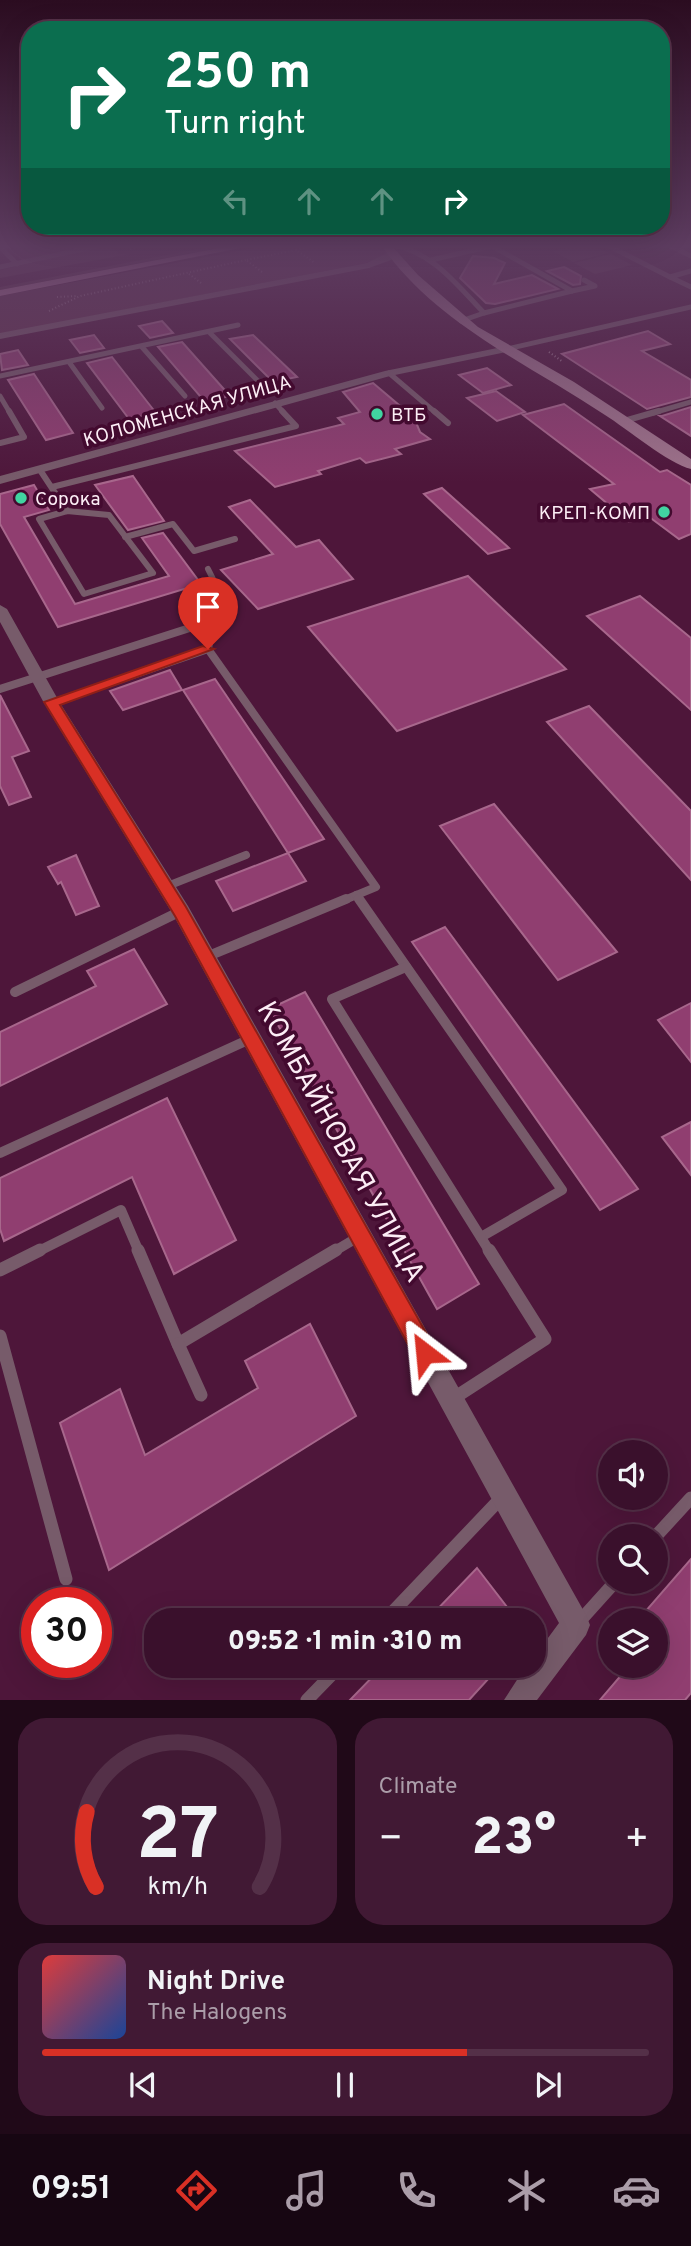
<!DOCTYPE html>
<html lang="en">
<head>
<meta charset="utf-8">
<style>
	:root { --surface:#3a102c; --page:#411934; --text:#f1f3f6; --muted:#ab9da9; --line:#543048; --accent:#d93025 }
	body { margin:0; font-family:Overpass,sans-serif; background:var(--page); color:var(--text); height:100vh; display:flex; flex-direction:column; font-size:26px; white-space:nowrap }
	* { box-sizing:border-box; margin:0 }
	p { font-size:23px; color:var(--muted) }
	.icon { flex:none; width:38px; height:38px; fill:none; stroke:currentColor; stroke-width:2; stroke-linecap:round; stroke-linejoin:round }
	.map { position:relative; height:1700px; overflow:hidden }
	.panel { display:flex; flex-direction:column; gap:18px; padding:18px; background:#200918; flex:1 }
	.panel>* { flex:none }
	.top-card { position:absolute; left:21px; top:21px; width:649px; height:214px; border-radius:28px; box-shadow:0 7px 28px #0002,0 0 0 2px var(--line); background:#0b6e4f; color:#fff; overflow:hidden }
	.tools { position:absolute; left:598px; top:1440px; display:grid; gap:14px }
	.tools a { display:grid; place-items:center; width:70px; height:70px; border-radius:50%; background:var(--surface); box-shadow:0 7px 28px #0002,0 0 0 2px var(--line); font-size:35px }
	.speed { position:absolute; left:21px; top:1587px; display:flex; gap:14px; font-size:35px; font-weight:700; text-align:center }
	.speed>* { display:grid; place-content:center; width:91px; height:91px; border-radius:50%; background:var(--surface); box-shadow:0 7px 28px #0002,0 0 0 2px var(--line); line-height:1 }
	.speed .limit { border:10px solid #d22; background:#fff; color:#111 }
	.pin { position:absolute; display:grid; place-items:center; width:60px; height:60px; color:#fff; margin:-72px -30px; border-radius:50% 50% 50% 0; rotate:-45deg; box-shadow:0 0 7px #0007 }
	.pin .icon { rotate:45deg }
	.me { position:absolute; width:77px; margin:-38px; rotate:331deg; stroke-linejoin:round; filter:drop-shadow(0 0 5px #0008) }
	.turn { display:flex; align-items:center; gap:24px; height:147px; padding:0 28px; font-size:32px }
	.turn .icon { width:91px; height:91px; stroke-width:2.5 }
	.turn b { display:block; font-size:49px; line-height:60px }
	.lanes { display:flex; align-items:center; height:66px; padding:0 28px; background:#0003; justify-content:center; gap:35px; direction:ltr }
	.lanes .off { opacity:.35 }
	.big { font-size:52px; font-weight:800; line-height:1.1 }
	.panel .card { flex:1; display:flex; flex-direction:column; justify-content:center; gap:10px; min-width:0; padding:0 24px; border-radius:28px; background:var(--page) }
	.panel .dial { align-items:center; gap:0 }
	.dial svg { height:182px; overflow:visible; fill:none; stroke:var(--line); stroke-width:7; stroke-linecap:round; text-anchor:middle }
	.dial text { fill:var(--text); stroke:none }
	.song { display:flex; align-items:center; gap:21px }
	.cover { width:84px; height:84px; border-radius:10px; background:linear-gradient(135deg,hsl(0 70% 55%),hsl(220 70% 35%)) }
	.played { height:7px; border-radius:4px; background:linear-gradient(90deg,var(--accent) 70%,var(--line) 70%) }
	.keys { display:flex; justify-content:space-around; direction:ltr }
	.heat { display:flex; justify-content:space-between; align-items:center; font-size:38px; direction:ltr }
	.panel .tiles { flex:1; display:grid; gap:18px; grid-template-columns:1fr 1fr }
	.card:last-child { grid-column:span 2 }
	.trip { position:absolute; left:144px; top:1608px; width:402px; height:70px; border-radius:28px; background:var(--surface); box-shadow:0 7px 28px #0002,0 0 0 2px var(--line); font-weight:800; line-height:70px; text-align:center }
	.menu { display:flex; height:112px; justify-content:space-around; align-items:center; background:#170612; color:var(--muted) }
	.menu .icon { width:49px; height:49px }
	.menu .on { color:var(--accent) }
	.menu b { font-size:32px; color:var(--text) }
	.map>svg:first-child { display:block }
	.green { fill:#62324e }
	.building { fill:#903e70; stroke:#a8678c; stroke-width:2 }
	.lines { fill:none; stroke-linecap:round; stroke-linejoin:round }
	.path { stroke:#9f7a91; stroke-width:2; stroke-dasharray:1 2.5; stroke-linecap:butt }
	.lane-far4 { stroke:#775b6a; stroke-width:5 }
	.lane-far3 { stroke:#775b6a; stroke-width:6 }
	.lane-far2 { stroke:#775b6a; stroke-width:8 }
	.lane-far1 { stroke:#775b6a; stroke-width:10 }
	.lane { stroke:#775b6a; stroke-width:13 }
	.street { fill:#775b6a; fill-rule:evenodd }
	.secondary { fill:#9f738b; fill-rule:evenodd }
	.primary { fill:#be85a5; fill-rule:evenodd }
	.route { fill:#d93025; stroke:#8d1f18; stroke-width:2 }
	.poi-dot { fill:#41d4a1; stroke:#430a2f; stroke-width:2.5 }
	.labels { text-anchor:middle; stroke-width:7; stroke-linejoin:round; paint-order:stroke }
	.far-street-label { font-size:19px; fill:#fcedf5; stroke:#430a2f }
	.far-poi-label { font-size:19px; fill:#fcedf5; stroke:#430a2f; text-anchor:start }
	.near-street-label { font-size:28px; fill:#fcedf5; stroke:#430a2f }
</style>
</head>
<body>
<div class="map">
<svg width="691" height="1700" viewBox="0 0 691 1700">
	<rect width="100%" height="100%" fill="#4e163a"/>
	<g class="green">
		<polygon points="4,245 70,245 73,248 22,260"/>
		<polygon points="219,245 231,245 0,290 0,287"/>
		<polygon points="270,245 380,245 387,251 386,256 366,263 0,334 0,296"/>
		<polygon points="578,245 591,245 608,253 573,262 553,251"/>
		<polygon points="105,246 111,246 119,254 130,254 0,278 0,270"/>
		<polygon points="611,254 632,265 595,274 574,263"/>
	</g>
	<g class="building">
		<polygon points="473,256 494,258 505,263 494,284 532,275 558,289 495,304 486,303 460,278"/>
		<polygon points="564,267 581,276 580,284 573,285 547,271"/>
		<polygon points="162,321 173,333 150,338 139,326"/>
		<polygon points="648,331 670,344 642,351 691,380 691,397 647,409 562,354"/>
		<polygon points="94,335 104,348 80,353 70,340"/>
		<polygon points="253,335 297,377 273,382 230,339"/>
		<polygon points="182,342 230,396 205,402 158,347"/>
		<polygon points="18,350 28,365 2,370 0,354"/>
		<polygon points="112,357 156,413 129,419 87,363"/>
		<polygon points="487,368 511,385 483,393 459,375"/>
		<polygon points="34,374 73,433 46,440 8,380"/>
		<polygon points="373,383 405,410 410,408 420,432 430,439 395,449 401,454 366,463 360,458 318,471 321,474 275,487 235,451 344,424 338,418 360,412 343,392"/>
		<polygon points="496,391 525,412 497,421 467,398"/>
		<polygon points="564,404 660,472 667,470 691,485 691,534 679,539 648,516 629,522 590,489 614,484 523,415"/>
		<polygon points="691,407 691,436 660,416 662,416"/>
		<polygon points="133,476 164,521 128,530 95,485"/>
		<polygon points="34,485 49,510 24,517 75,604 169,576 142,538 163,533 201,584 58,627 0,524 0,494"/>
		<polygon points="442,488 509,548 488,554 424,494"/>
		<polygon points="250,500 296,547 319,540 353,579 258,609 221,570 273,554 229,507"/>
		<polygon points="468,576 566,669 397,731 308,627"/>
		<polygon points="640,596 691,638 691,710 587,616"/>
		<polygon points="170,670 182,690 123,710 110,691"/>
		<polygon points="215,679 324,839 288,853 183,690"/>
		<polygon points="0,695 29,751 12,757 31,797 9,805 0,786"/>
		<polygon points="589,706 691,811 691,880 547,722"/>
		<polygon points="494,804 617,952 558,980 440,826"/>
		<polygon points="288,853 306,881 233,911 216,881"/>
		<polygon points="76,855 99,906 76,915 61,882 58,884 48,867"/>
		<polygon points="445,927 638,1189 600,1210 412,942"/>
		<polygon points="134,949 167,1004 0,1086 0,1032 96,986 87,971"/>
		<polygon points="305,992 479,1284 437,1309 269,1009"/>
		<polygon points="691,1003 691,1062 658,1020"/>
		<polygon points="167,1098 236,1240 174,1274 132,1177 4,1241 0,1229 0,1178"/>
		<polygon points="691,1122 691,1175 662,1137"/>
		<polygon points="310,1324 356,1416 109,1570 60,1423 120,1389 145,1455 258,1388 245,1361"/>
		<polygon points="691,1559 691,1693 685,1700 600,1700 629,1666 656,1666 656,1620 638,1620"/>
		<polygon points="477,1568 517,1620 427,1620"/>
		<polygon points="383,1666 500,1666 469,1700 350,1700"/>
	</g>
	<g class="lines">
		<g class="path">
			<polyline points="130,249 148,245"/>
			<polyline points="296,250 318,245"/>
			<polyline points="262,272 246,260 296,250 315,263"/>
			<polyline points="189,274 201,283"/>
			<polyline points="57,297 77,296"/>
			<polyline points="49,311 80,296 246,260"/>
			<polyline points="549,352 563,362"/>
		</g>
		<g class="lane-far4">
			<path d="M393,245C434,253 457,285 484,313L572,291L492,246L431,260"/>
			<polyline points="607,245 670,277"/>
			<polyline points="669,245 691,256"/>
			<polyline points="0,247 17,264"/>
			<polyline points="0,267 102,245"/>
			<polyline points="691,271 670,277 691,287"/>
			<polyline points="572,291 595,286 584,280"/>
			<polyline points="461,321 484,313"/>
			<polyline points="209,332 258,381"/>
			<polyline points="142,347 185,396"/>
			<polyline points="507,349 691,307"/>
			<polyline points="69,362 102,408"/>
			<polyline points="389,373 436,413"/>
			<polyline points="0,376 238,325"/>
			<polyline points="0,396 10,413"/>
			<polyline points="275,403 284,413"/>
			<polyline points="653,413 691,402"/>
		</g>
		<g class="lane-far3">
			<polyline points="434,411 448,423"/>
			<polyline points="624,421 659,411"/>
			<polyline points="0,443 24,437 9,411"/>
			<polyline points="40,470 67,511"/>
			<polyline points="52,487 296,426 282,411"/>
			<polygon points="67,511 109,515 153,573 84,594 39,519"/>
			<polyline points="125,537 173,524 194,551 235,539"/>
			<polyline points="194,627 231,615 208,569"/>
			<polyline points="212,627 213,621"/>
		</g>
		<g class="lane-far2">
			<polyline points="208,649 212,625"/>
			<polyline points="0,689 199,625"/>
			<polyline points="52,703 208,649 376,887 342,901"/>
			<polyline points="165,887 246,855"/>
			<polyline points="356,895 360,901"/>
		</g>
		<g class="lane-far1">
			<polyline points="359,899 562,1190 481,1237"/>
			<polyline points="206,957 346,899"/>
			<polyline points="406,967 332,999 490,1252"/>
			<polyline points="15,992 181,911"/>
			<polyline points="0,1153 250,1039"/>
			<polyline points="37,1252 121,1210 139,1252"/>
			<polyline points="333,1252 360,1236"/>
		</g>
		<g class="lane">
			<polyline points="138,1250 178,1344 336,1250"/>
			<polyline points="0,1270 40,1250"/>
			<polyline points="0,1336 66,1579"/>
			<polyline points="178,1344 201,1395"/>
			<polyline points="454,1398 545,1339 489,1250"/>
			<polyline points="656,1536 691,1498"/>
			<polyline points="385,1620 503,1496"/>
			<polyline points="579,1622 615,1582"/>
			<polyline points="307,1700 340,1666"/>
		</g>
		<g class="street">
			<polygon points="393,250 397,253 391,260 369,268 0,339 0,333 367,263"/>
			<polygon points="507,346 512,349 511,351 390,376 0,484 0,476 385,371"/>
			<polygon points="0,605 7,609 60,703 188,906 586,1615 590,1625 586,1635 537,1700 504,1700 526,1666 534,1666 534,1657 559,1623 174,916 44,703 0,622"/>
		</g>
		<path class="secondary" d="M381,245H391L418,275L478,327L574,382L691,459V469C669,464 626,428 605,415C527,363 436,324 381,245Z"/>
		<polygon class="primary" points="235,245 255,245 0,296 0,290"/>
	</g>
	<linearGradient id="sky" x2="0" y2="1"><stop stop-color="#2b0c20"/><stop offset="0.51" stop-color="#5d3c60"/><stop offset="1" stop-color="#5d3c60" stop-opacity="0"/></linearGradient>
	<rect width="691" height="483" fill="url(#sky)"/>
	<polygon class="route" points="203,646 214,649 60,705 186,907 433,1345 437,1353 433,1361 425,1365 417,1361 175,916 44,702"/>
	<g class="poi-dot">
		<circle cx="377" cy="414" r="7"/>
		<circle cx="21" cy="498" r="7"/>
		<circle cx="664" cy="512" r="7"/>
	</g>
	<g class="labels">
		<g class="far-street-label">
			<text transform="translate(187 410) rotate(-16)" y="7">КОЛОМЕНСКАЯ УЛИЦА</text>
		</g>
		<g class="far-poi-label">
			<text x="391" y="421">ВТБ</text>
			<text x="35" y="505">Сорока</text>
			<text x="650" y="519" text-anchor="end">КРЕП-КОМП</text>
		</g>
		<g class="near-street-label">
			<text transform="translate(342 1141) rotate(61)" y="10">КОМБАЙНОВАЯ УЛИЦА</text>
		</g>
	</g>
</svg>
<div class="tools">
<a><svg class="icon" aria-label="sound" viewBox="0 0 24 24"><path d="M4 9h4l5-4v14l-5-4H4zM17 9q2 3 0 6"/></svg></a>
<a><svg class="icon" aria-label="search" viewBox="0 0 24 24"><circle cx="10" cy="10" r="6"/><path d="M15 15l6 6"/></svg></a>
<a><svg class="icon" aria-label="layers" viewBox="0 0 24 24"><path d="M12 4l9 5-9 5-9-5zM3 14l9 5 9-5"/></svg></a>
</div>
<div class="speed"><div class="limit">30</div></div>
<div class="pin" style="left:208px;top:649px;background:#d93025"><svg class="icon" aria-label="arrive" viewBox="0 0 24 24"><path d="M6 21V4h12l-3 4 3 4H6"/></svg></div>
<svg class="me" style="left:425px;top:1353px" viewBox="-20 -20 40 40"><path d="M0-17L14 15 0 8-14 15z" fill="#d93025" stroke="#fff" stroke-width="4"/></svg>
<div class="trip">09:52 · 1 min · 310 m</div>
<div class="top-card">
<div class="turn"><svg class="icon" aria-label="right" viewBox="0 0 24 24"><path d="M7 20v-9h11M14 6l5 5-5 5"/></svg><div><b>250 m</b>Turn right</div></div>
<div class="lanes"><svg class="icon off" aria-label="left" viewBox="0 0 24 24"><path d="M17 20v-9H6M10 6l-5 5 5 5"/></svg><svg class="icon off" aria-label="ahead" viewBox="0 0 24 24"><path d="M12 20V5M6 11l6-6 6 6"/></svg><svg class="icon off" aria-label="ahead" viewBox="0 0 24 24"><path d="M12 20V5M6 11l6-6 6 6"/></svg><svg class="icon" aria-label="right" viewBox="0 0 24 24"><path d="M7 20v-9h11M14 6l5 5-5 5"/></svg></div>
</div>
</div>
<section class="panel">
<div class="tiles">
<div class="card dial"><svg viewBox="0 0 100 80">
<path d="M14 69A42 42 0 1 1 86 69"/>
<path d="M14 69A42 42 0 0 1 10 36" stroke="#d93025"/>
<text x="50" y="56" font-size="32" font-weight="700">27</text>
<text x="50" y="72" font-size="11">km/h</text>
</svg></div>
<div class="card"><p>Climate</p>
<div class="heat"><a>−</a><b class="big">23°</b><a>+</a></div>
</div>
<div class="card">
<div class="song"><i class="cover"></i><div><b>Night Drive</b><p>The Halogens</p></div></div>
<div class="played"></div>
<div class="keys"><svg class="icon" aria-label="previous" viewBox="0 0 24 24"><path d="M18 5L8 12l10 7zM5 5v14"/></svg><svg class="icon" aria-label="pause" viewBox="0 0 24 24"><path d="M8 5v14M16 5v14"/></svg><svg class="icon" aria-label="next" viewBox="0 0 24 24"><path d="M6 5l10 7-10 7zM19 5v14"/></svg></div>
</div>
</div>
</section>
<nav class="menu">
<b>09:51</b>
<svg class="icon on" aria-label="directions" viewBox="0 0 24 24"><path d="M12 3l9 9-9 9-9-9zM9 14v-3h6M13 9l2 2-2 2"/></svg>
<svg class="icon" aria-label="music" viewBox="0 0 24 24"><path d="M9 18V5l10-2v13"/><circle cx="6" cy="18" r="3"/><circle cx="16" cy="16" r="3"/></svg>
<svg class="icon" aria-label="phone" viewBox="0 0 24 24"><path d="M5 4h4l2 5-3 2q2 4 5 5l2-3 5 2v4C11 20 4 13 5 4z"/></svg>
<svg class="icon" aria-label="climate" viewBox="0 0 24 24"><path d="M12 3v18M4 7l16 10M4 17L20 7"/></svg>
<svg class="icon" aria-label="car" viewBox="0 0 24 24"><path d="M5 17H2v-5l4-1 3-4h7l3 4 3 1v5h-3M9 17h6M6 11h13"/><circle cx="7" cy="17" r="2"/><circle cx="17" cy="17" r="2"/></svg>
</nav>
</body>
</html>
